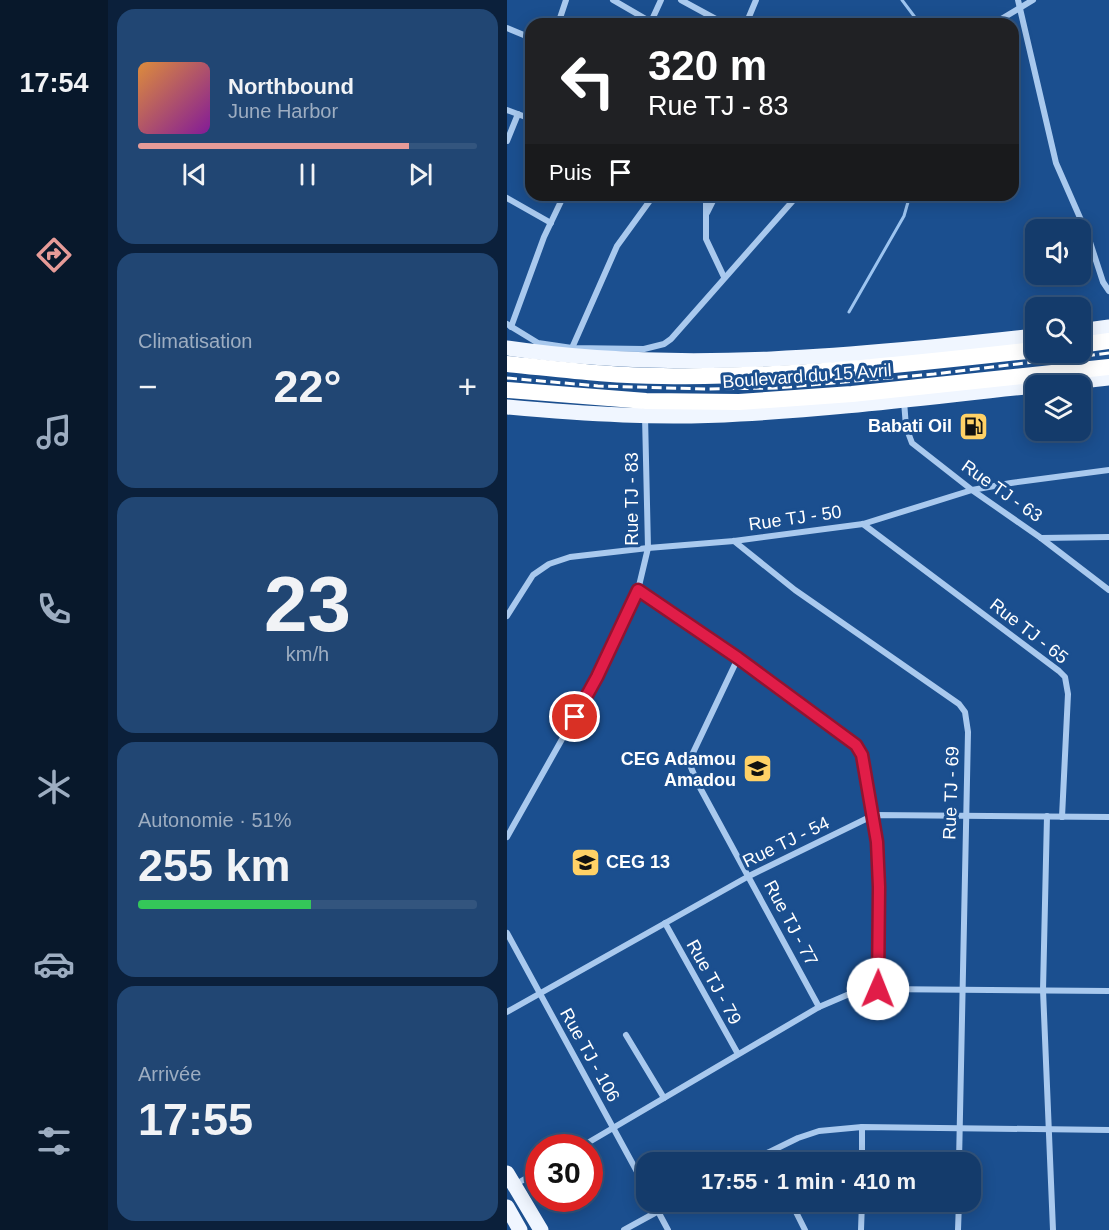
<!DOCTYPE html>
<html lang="fr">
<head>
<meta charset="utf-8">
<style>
	:root { --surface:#143b6b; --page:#214673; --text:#f1f3f6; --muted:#9dadc1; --line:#33557e; --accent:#e69b98 }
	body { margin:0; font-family:Arial,sans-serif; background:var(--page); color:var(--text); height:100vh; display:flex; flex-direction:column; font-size:22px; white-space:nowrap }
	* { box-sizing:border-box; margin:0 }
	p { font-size:20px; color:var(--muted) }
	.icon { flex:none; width:33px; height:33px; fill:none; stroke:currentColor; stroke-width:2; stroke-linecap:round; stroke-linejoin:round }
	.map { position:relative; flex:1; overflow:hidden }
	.details { display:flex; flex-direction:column; gap:9px; padding:9px; background:#0b203b; width:399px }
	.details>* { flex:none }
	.hud { position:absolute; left:18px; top:18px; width:494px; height:183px; border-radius:18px; box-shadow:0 3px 15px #0003,0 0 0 2px var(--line); background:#202124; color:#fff; overflow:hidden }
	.buttons { position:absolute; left:518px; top:219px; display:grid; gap:12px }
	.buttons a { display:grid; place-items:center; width:66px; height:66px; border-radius:12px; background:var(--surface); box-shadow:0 3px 15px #0003,0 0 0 2px var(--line); font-size:30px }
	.speed { position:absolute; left:18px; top:1134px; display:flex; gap:12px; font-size:30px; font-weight:700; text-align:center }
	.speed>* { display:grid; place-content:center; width:78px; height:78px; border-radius:50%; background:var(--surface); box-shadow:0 3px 15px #0003,0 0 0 2px var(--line); line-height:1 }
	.speed .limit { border:9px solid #d22; background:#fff; color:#111 }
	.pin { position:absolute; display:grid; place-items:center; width:51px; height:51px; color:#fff; margin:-26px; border:3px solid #fff; border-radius:50%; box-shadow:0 2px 6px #0007 }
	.me { position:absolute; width:66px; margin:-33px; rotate:1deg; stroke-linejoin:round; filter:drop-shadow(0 0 4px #0008) }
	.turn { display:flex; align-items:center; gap:21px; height:126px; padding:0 24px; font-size:27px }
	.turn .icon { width:78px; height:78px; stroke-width:2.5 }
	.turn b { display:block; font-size:42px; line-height:51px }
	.then { display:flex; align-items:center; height:57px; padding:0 24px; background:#0003; gap:12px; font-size:22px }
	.big { font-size:45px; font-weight:800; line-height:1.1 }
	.details .card { flex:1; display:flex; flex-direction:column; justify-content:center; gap:9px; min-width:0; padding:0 21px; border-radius:18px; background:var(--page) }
	.details .dial { align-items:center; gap:0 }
	.dial b { font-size:78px; line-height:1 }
	.song { display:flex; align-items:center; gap:18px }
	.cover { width:72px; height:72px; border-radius:9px; background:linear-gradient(135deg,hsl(30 70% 55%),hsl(290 70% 35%)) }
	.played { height:6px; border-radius:3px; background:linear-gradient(90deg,var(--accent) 80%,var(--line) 80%) }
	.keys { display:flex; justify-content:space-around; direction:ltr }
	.heat { display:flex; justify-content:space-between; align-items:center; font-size:33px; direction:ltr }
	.charge { height:9px; border-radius:4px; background:linear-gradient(90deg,#34c759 51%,var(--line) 0) }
	.trip { position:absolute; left:129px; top:1152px; width:345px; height:60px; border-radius:18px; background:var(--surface); box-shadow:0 3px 15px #0003,0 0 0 2px var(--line); font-weight:800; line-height:60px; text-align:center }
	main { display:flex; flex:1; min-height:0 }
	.dock { display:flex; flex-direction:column; width:108px; justify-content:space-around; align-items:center; background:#08182b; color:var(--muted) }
	.dock .icon { width:42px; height:42px }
	.dock .active { color:var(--accent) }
	.dock b { font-size:27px; color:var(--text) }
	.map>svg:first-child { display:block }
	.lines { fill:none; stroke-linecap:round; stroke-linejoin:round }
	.stream { stroke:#9cc4f0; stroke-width:3 }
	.street { stroke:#a9c9ee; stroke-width:6 }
	.primary { stroke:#f0f6ff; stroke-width:15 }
	.highway { stroke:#fff; stroke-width:16 }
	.rail { stroke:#fff; stroke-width:3; stroke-dasharray:10 4.5; stroke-linecap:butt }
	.route-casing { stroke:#92132f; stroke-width:15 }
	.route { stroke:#e11d48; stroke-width:10 }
	.labels { text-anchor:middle; stroke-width:6; stroke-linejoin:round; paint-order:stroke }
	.street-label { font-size:18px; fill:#fff; stroke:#1b4f8f }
	.poi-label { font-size:18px; font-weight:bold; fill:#fff; stroke:#1b4f8f; text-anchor:end }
</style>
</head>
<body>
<main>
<nav class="dock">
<b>17:54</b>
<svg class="icon active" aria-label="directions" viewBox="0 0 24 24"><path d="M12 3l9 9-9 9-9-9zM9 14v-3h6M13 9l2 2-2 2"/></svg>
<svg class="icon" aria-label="music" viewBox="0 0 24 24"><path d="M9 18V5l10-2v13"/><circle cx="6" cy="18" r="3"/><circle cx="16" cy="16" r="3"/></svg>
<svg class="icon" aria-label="phone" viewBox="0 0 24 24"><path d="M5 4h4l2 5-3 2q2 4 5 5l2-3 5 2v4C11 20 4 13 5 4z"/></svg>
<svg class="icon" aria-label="climate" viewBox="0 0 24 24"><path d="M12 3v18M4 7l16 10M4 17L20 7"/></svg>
<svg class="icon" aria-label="car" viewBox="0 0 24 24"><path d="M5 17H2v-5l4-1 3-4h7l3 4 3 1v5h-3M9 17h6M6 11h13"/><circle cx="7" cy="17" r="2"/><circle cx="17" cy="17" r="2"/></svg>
<svg class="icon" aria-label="filters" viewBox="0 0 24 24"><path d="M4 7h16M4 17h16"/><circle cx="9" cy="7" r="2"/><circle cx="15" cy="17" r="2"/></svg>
</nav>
<section class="details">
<div class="card">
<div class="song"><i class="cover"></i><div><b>Northbound</b><p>June Harbor</p></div></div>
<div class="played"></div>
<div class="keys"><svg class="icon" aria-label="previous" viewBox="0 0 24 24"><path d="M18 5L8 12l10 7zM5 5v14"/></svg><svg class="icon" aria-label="pause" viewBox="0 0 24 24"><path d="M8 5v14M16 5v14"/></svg><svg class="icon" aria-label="next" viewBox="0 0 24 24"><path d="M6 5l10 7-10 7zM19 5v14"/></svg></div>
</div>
<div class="card"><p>Climatisation</p>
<div class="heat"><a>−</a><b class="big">22°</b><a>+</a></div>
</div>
<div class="card dial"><b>23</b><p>km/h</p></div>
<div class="card"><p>Autonomie · 51%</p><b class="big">255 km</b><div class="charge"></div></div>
<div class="card"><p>Arrivée</p><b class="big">17:55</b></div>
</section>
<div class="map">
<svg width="602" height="1230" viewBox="0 0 602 1230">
	<rect width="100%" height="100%" fill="#1b4f8f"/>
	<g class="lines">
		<g class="stream">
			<polyline points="395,0 413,24"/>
			<polyline points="342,312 397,216 403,195"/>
		</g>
		<g class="street">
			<polyline points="106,0 144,22"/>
			<polyline points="174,0 218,24"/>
			<polyline points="511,0 549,163 581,236 596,282 602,291"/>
			<polyline points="51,24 59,0"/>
			<polyline points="143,24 154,0"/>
			<polyline points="239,24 249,0"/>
			<polyline points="486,24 526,0"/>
			<polyline points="0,28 24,38"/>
			<polyline points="0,110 24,119"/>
			<polyline points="0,141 11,114"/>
			<polyline points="199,195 199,239 217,277"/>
			<polyline points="279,195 285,201"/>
			<polyline points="0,198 44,223"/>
			<polyline points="200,213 209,195"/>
			<polyline points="0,324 31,343 65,348 137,349 157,344 164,339 291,195"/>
			<polyline points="4,327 37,237 57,195"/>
			<polyline points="65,348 110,246 147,195"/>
			<polyline points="397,401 399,427 405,443 465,490 534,538 602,590"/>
			<polyline points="356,524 552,671 558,677 561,694 555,817"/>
			<polyline points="534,538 602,537"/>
			<polyline points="227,541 288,590 452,704 458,712 461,732 452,1162"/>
			<polyline points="131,590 231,658 353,749 363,793 371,842 371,989"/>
			<polyline points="0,616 26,575 42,564 63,557 141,548 227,541 356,524 465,490 504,483 602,470"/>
			<polyline points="231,658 184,757 183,765 191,784 312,1007"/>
			<polyline points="540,816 536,990 546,1230"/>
			<polyline points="0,837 90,677 131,590 141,548 138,416"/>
			<polyline points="158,923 231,1054"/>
			<polyline points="0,933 140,1190"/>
			<polyline points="0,1012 242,876 367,815 602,817"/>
			<polyline points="119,1035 157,1098"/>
			<polyline points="72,1148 312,1007 340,995 371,989 602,991"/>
			<polyline points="260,1153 265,1162"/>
			<polyline points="242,1162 291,1138 312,1131 355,1127 602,1130"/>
			<polyline points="355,1162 355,1127"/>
			<polyline points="9,1184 32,1171"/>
			<polyline points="146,1202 161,1230"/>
			<polyline points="284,1202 298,1230"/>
			<polyline points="117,1230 168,1202"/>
			<polyline points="354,1230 355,1202"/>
			<polyline points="451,1230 452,1202"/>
		</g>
		<g class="primary">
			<polyline points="573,331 602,327"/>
			<path d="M0,348C176,374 353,355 528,336"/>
			<polyline points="530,386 602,378"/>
			<path d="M0,407C77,414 155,419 233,414C331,409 430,396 528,386"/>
			<polyline points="0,1173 34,1230"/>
			<polyline points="0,1207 13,1230"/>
		</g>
		<g class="highway">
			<polyline points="573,345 602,341"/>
			<path d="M0,364C51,369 103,376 155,376C280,378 404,364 528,350"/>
			<polyline points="0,390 139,401 232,402 345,394 602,367"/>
		</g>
		<polyline class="rail" points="0,378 91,386 199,389 270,388 427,374 602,353"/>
	</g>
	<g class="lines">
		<defs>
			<polyline id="route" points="68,717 90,677 131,590 231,658 349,745 355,755 370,842 372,887 371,989"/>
		</defs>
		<use href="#route" class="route-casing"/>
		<use href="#route" class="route"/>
	</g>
	<defs>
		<symbol id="fuel-square" viewBox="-11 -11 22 22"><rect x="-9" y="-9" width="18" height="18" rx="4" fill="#ffd166" stroke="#1b4f8f"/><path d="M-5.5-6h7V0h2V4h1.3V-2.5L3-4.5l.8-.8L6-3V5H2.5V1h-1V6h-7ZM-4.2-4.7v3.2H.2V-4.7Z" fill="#111"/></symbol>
		<symbol id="school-square" viewBox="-11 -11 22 22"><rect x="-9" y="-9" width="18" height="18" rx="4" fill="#ffd166" stroke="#1b4f8f"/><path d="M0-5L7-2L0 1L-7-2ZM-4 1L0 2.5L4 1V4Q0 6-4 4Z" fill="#111"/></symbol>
	</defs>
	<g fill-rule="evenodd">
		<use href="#fuel-square" x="450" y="410" width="33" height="33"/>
		<use href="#school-square" x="234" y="752" width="33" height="33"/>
		<use href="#school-square" x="62" y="846" width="33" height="33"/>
	</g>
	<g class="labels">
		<g class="street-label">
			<text transform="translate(300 376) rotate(-4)" y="6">Boulevard du 15 Avril</text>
			<text transform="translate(495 491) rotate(35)" y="6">Rue TJ - 63</text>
			<text transform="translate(125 499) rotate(-90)" y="6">Rue TJ - 83</text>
			<text transform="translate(288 518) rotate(-8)" y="6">Rue TJ - 50</text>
			<text transform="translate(522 631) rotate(38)" y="6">Rue TJ - 65</text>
			<text transform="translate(444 793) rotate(-88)" y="6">Rue TJ - 69</text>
			<text transform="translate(279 842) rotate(-26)" y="6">Rue TJ - 54</text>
			<text transform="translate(284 923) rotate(62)" y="6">Rue TJ - 77</text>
			<text transform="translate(207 982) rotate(61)" y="6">Rue TJ - 79</text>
			<text transform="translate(83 1055) rotate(61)" y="6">Rue TJ - 106</text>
		</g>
		<g class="poi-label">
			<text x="445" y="432">Babati Oil</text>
			<text x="229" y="765">CEG Adamou<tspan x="229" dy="21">Amadou</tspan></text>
			<text x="99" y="868" text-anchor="start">CEG 13</text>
		</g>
	</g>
</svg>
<div class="buttons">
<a><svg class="icon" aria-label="sound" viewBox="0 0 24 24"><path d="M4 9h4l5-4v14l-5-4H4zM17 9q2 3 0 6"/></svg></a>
<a><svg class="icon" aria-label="search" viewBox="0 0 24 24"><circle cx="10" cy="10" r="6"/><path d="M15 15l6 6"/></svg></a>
<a><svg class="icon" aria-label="layers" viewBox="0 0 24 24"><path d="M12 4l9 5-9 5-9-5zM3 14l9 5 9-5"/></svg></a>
</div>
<div class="speed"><div class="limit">30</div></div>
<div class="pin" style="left:68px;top:717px;background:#d93025"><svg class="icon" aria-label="arrive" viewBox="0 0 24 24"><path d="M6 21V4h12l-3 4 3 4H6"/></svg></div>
<svg class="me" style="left:371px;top:989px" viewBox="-20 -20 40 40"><circle r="19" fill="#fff"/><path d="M0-13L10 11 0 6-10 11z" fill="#e11d48"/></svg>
<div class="trip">17:55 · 1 min · 410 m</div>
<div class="hud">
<div class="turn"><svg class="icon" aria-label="left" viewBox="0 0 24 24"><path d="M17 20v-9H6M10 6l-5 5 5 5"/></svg><div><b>320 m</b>Rue TJ - 83</div></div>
<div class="then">Puis<svg class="icon" aria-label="arrive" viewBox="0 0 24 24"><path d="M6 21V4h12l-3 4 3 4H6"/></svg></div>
</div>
</div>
</main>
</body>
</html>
